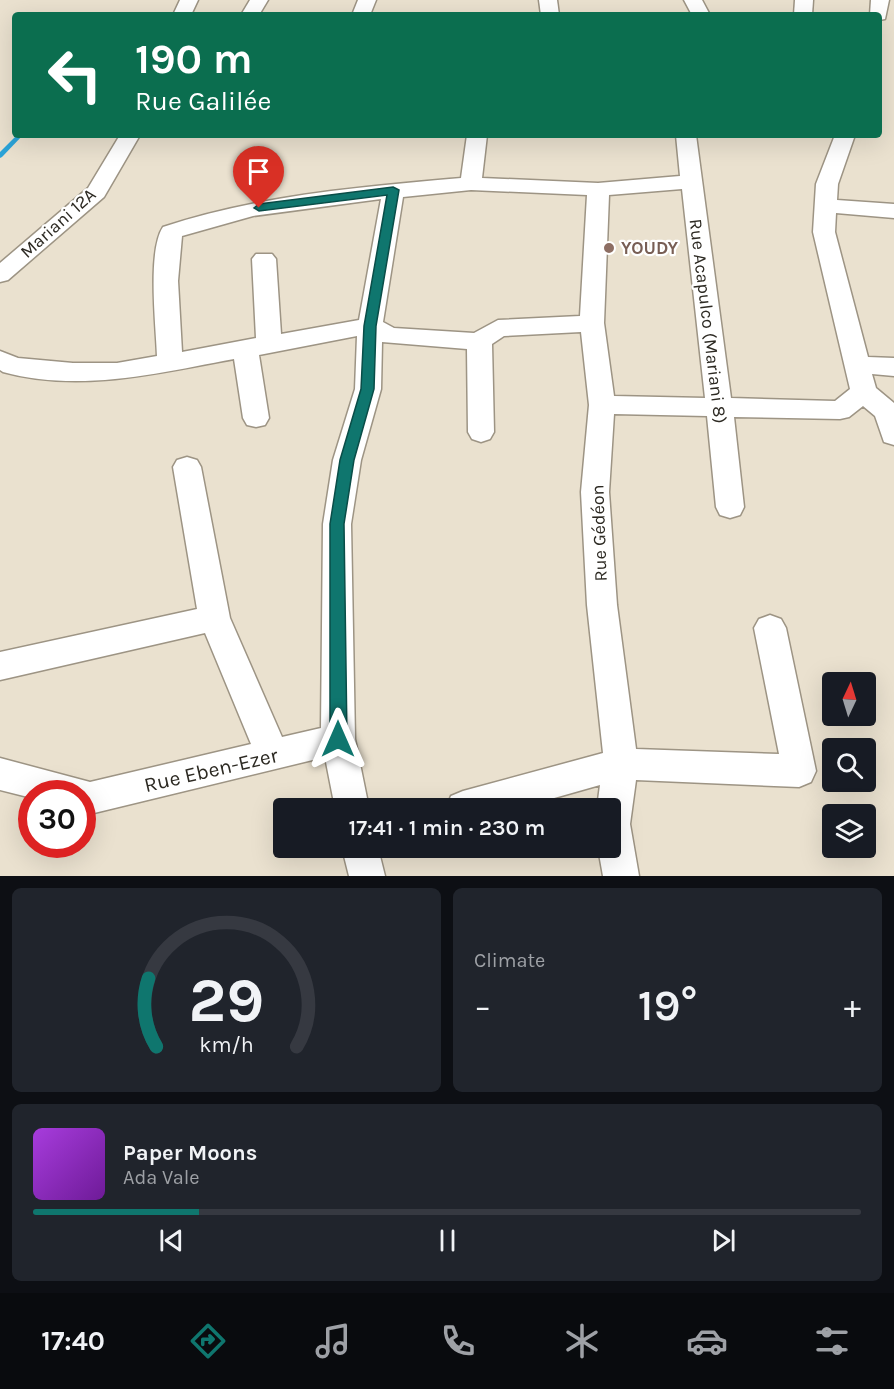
<!DOCTYPE html>
<html lang="en">
<head>
<meta charset="utf-8">
<style>
	:root { --surface:#171b24; --page:#20242c; --text:#f1f3f6; --muted:#9ea1a6; --line:#363941; --accent:#0f766e }
	body { margin:0; font-family:Karla,sans-serif; background:var(--page); color:var(--text); height:100vh; display:flex; flex-direction:column; font-size:22px; white-space:nowrap }
	* { box-sizing:border-box; margin:0 }
	p { font-size:20px; color:var(--muted) }
	.icon { flex:none; width:33px; height:33px; fill:none; stroke:currentColor; stroke-width:2; stroke-linecap:round; stroke-linejoin:round }
	.map { position:relative; height:876px; overflow:hidden }
	.sheet { display:flex; flex-direction:column; gap:12px; padding:12px; background:#0d0f14; flex:1 }
	.sheet>* { flex:none }
	.banner { position:absolute; left:12px; top:12px; width:870px; height:126px; border-radius:6px; box-shadow:0 6px 24px #0002; background:#0b6e4f; color:#fff; overflow:hidden }
	.needle { width:39px; rotate:4deg }
	.tools { position:absolute; left:822px; top:672px; display:grid; gap:12px }
	.tools a { display:grid; place-items:center; width:54px; height:54px; border-radius:6px; background:var(--surface); box-shadow:0 6px 24px #0002; font-size:30px }
	.speed { position:absolute; left:18px; top:780px; display:flex; gap:12px; font-size:30px; font-weight:700; text-align:center }
	.speed>* { display:grid; place-content:center; width:78px; height:78px; border-radius:50%; background:var(--surface); box-shadow:0 6px 24px #0002; line-height:1 }
	.speed .limit { border:9px solid #d22; background:#fff; color:#111 }
	.pin { position:absolute; display:grid; place-items:center; width:51px; height:51px; color:#fff; margin:-62px -26px; border-radius:50% 50% 50% 0; rotate:-45deg; box-shadow:0 0 6px #0007 }
	.pin .icon { rotate:45deg }
	.me { position:absolute; width:66px; margin:-33px; rotate:0deg; stroke-linejoin:round; filter:drop-shadow(0 0 4px #0008) }
	.turn { display:flex; align-items:center; gap:21px; height:126px; padding:0 24px; font-size:27px }
	.turn .icon { width:78px; height:78px; stroke-width:2.5 }
	.turn b { display:block; font-size:42px; line-height:51px }
	.big { font-size:45px; font-weight:600; line-height:1.1 }
	.sheet .card { flex:1; display:flex; flex-direction:column; justify-content:center; gap:9px; min-width:0; padding:0 21px; border-radius:9px; background:var(--page) }
	.sheet .dial { align-items:center; gap:0 }
	.dial svg { height:156px; overflow:visible; fill:none; stroke:var(--line); stroke-width:7; stroke-linecap:round; text-anchor:middle }
	.dial text { fill:var(--text); stroke:none }
	.song { display:flex; align-items:center; gap:18px }
	.cover { width:72px; height:72px; border-radius:9px; background:linear-gradient(135deg,hsl(280 70% 55%),hsl(280 70% 35%)) }
	.played { height:6px; border-radius:3px; background:linear-gradient(90deg,var(--accent) 20%,var(--line) 20%) }
	.keys { display:flex; justify-content:space-around; direction:ltr }
	.heat { display:flex; justify-content:space-between; align-items:center; font-size:33px; direction:ltr }
	.sheet .tiles { flex:1; display:grid; gap:12px; grid-template-columns:1fr 1fr }
	.card:last-child { grid-column:span 2 }
	.trip { position:absolute; left:273px; top:798px; width:348px; height:60px; border-radius:6px; background:var(--surface); box-shadow:0 6px 24px #0002; font-weight:600; line-height:60px; text-align:center }
	.menu { display:flex; height:96px; justify-content:space-around; align-items:center; background:#090b0e; color:var(--muted) }
	.menu .icon { width:42px; height:42px }
	.menu .active { color:var(--accent) }
	.menu b { font-size:27px; color:var(--text) }
	.map>svg:first-child { display:block }
	.lines { fill:none; stroke-linecap:round; stroke-linejoin:round }
	.stream { fill:#2ba3d7; fill-rule:evenodd }
	.minor-casing { stroke:#9d9484; stroke-width:3 }
	.minor { fill:#fff; fill-rule:evenodd }
	.route { fill:#0f766e; stroke:#0a4d48; stroke-width:1.5 }
	.education-dot { fill:#8d6e63; stroke:#fff; stroke-width:2 }
	.labels { text-anchor:middle; stroke-width:4.5; stroke-linejoin:round; paint-order:stroke }
	.street-label { font-size:18px; fill:#2d2a23; stroke:#fff }
	.education-label { font-size:18px; font-weight:bold; fill:#785e54; stroke:#fff; text-anchor:start }
	.near-street-label { font-size:21px; fill:#2d2a23; stroke:#fff }
</style>
</head>
<body>
<div class="map">
<svg width="894" height="876" viewBox="0 0 894 876">
	<rect width="100%" height="100%" fill="#eae1cf"/>
	<g class="lines">
		<polygon class="stream" points="17,135 23,135 2,157 0,158 0,152"/>
		<defs>
			<g id="minor">
				<polygon points="180,0 198,0 191,15 173,15"/>
				<polygon points="250,0 268,0 259,15 241,15"/>
				<polygon points="358,0 376,0 370,15 352,15"/>
				<polygon points="539,0 557,0 559,15 541,15"/>
				<polygon points="684,0 702,0 710,15 692,15"/>
				<polygon points="795,0 813,0 812,15 794,15"/>
				<polygon points="871,0 889,0 885,19 879,20 879,15 870,15"/>
				<polygon points="120,135 140,135 104,197 8,280 0,282 0,263 88,188"/>
				<path d="M467,135H487L482,178L598,183L680,176L676,135H696L731,398L835,401L850,389L813,232L816,184L835,135H855L838,184L837,200L894,204V218L836,213L835,232L868,357L894,358V376L872,374L876,388L894,403V445L884,442L875,416L863,406L849,417L840,419L734,417L744,507L740,515L730,518L720,515L716,507L707,416L614,414L609,492L617,605L636,749L779,754L754,628L759,619L770,615L781,619L786,628L816,771L811,782L799,787L636,780L630,824L639,876H603L598,848H610V808H597L600,785L519,808H446L451,796L463,791L603,753L587,605L581,492L589,405L581,332L504,336L492,344L494,432L490,439L481,442L472,439L468,432L467,349L382,342L381,389L361,460L351,524L355,739L369,808H335L325,757L90,814L82,812V794H32V798L0,790V758L90,782L251,744L205,633L0,680V652L197,609L173,467L177,460L187,457L197,460L201,467L230,618L282,737L321,728L323,524L333,460L355,389L357,336L259,355L269,418L265,425L256,427L247,425L243,418L234,359C159,373 79,393 3,372L0,370V351L18,358L73,363H117L157,356C156,326 147,251 163,227C259,195 360,187 461,178ZM682,189L705,398L614,396L604,323L609,195ZM471,190L587,195L580,316L498,320L474,333L394,328L383,322L403,197ZM381,199L359,320L281,334L276,259L272,254H256L252,259L256,338L182,352L178,281L182,236L253,216Z"/>
				<polygon points="342,848 378,848 385,876 349,876"/>
			</g>
		</defs>
		<use href="#minor" class="minor-casing"/>
		<use href="#minor" class="minor"/>
	</g>
	<polygon class="route" points="393,187 399,190 376,326 374,389 354,460 344,524 347,739 344,744 338,747 332,744 330,739 330,524 340,460 361,389 364,326 387,195 259,211 254,208 259,204"/>
	<circle class="education-dot" cx="609" cy="248" r="6"/>
	<g class="labels">
		<g class="street-label">
			<text transform="translate(58 223) rotate(-42)" y="6">Mariani 12A</text>
			<text transform="translate(708 321) rotate(83)" y="6">Rue Acapulco (Mariani 8)</text>
			<text transform="translate(599 533) rotate(-92)" y="6">Rue Gédéon</text>
		</g>
		<g class="education-label">
			<text x="621" y="254">YOUDY</text>
		</g>
		<g class="near-street-label">
			<text transform="translate(211 770) rotate(-13)" y="7">Rue Eben-Ezer</text>
		</g>
	</g>
</svg>
<div class="tools">
<a><svg class="needle" viewBox="-14 -14 28 28"><path d="M0-13l5 13h-10z" fill="#e53935"/><path d="M0 13l5-13h-10z" fill="#9ea1a6"/></svg></a>
<a><svg class="icon" aria-label="search" viewBox="0 0 24 24"><circle cx="10" cy="10" r="6"/><path d="M15 15l6 6"/></svg></a>
<a><svg class="icon" aria-label="layers" viewBox="0 0 24 24"><path d="M12 4l9 5-9 5-9-5zM3 14l9 5 9-5"/></svg></a>
</div>
<div class="speed"><div class="limit">30</div></div>
<div class="pin" style="left:259px;top:208px;background:#d93025"><svg class="icon" aria-label="arrive" viewBox="0 0 24 24"><path d="M6 21V4h12l-3 4 3 4H6"/></svg></div>
<svg class="me" style="left:338px;top:739px" viewBox="-20 -20 40 40"><path d="M0-17L14 15 0 8-14 15z" fill="#0f766e" stroke="#fff" stroke-width="4"/></svg>
<div class="trip">17:41 · 1 min · 230 m</div>
<div class="banner">
<div class="turn"><svg class="icon" aria-label="left" viewBox="0 0 24 24"><path d="M17 20v-9H6M10 6l-5 5 5 5"/></svg><div><b>190 m</b>Rue Galilée</div></div>
</div>
</div>
<section class="sheet">
<div class="tiles">
<div class="card dial"><svg viewBox="0 0 100 80">
<path d="M14 69A42 42 0 1 1 86 69"/>
<path d="M14 69A42 42 0 0 1 10 34" stroke="#0f766e"/>
<text x="50" y="56" font-size="32" font-weight="700">29</text>
<text x="50" y="72" font-size="11">km/h</text>
</svg></div>
<div class="card"><p>Climate</p>
<div class="heat"><a>−</a><b class="big">19°</b><a>+</a></div>
</div>
<div class="card">
<div class="song"><i class="cover"></i><div><b>Paper Moons</b><p>Ada Vale</p></div></div>
<div class="played"></div>
<div class="keys"><svg class="icon" aria-label="previous" viewBox="0 0 24 24"><path d="M18 5L8 12l10 7zM5 5v14"/></svg><svg class="icon" aria-label="pause" viewBox="0 0 24 24"><path d="M8 5v14M16 5v14"/></svg><svg class="icon" aria-label="next" viewBox="0 0 24 24"><path d="M6 5l10 7-10 7zM19 5v14"/></svg></div>
</div>
</div>
</section>
<nav class="menu">
<b>17:40</b>
<svg class="icon active" aria-label="directions" viewBox="0 0 24 24"><path d="M12 3l9 9-9 9-9-9zM9 14v-3h6M13 9l2 2-2 2"/></svg>
<svg class="icon" aria-label="music" viewBox="0 0 24 24"><path d="M9 18V5l10-2v13"/><circle cx="6" cy="18" r="3"/><circle cx="16" cy="16" r="3"/></svg>
<svg class="icon" aria-label="phone" viewBox="0 0 24 24"><path d="M5 4h4l2 5-3 2q2 4 5 5l2-3 5 2v4C11 20 4 13 5 4z"/></svg>
<svg class="icon" aria-label="climate" viewBox="0 0 24 24"><path d="M12 3v18M4 7l16 10M4 17L20 7"/></svg>
<svg class="icon" aria-label="car" viewBox="0 0 24 24"><path d="M5 17H2v-5l4-1 3-4h7l3 4 3 1v5h-3M9 17h6M6 11h13"/><circle cx="7" cy="17" r="2"/><circle cx="17" cy="17" r="2"/></svg>
<svg class="icon" aria-label="filters" viewBox="0 0 24 24"><path d="M4 7h16M4 17h16"/><circle cx="9" cy="7" r="2"/><circle cx="15" cy="17" r="2"/></svg>
</nav>
</body>
</html>
